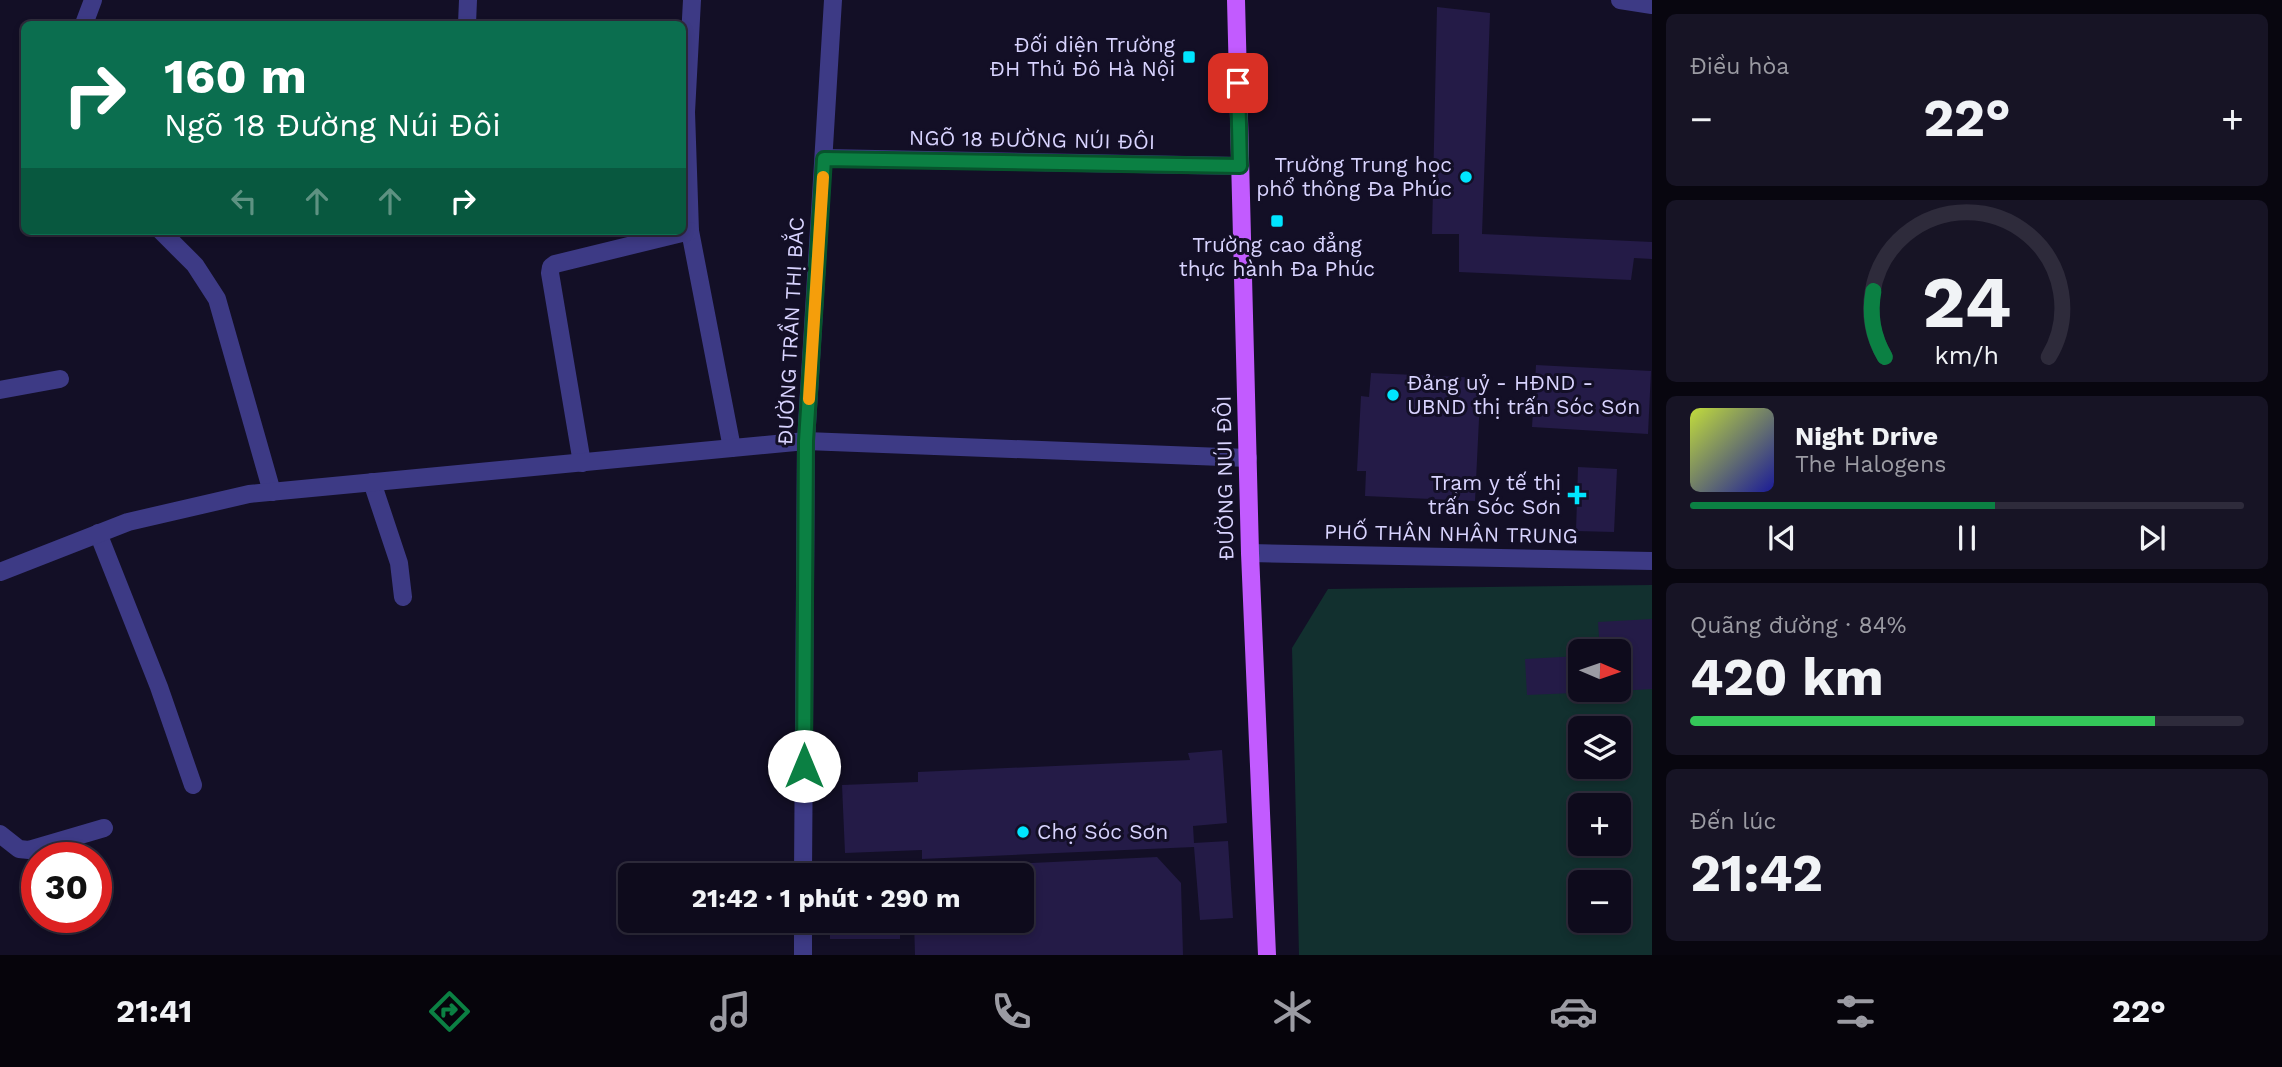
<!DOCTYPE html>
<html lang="vi">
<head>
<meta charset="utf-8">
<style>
	:root { --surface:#0e0b1c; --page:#171425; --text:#f1f3f6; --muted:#9b9ba3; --line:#2e2b3b; --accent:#0b8043 }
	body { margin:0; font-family:"Work Sans",sans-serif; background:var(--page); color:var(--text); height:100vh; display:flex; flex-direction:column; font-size:26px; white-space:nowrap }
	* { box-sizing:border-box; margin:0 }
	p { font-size:23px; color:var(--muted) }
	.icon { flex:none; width:38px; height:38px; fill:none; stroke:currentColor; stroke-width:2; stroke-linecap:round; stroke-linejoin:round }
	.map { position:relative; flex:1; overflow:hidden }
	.sheet { display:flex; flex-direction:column; gap:14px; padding:14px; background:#08060f; width:630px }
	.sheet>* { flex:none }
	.top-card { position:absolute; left:21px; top:21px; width:665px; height:214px; border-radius:10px; box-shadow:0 4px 10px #0003,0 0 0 2px var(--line); background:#0b6e4f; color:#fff; overflow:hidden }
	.needle { width:46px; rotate:92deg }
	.fabs { position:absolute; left:1568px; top:639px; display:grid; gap:14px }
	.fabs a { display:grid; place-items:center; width:63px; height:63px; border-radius:10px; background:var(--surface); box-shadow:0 4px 10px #0003,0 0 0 2px var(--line); font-size:35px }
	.speed { position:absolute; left:21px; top:842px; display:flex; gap:14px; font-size:35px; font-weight:700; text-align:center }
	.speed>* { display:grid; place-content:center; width:91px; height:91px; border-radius:50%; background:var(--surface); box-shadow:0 4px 10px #0003,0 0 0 2px var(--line); line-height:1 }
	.speed .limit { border:10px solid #d22; background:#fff; color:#111 }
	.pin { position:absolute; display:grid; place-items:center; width:60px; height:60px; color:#fff; margin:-30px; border-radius:14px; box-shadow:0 4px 10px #0006 }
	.me { position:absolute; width:77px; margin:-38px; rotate:0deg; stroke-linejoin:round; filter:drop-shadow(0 0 5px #0008) }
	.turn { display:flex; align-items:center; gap:24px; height:147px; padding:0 28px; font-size:32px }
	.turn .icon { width:91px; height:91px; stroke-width:2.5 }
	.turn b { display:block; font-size:49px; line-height:60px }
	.lanes { display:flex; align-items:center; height:66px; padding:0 28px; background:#0003; justify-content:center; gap:35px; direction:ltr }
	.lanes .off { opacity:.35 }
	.big { font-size:52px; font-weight:700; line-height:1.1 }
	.sheet .card { flex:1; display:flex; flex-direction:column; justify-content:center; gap:10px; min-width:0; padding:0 24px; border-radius:10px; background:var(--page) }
	.sheet .dial { align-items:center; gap:0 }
	.dial svg { height:182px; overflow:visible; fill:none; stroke:var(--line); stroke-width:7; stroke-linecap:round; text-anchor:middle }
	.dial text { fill:var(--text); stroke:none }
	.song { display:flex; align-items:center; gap:21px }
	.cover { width:84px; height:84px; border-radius:10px; background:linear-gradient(135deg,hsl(70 70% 55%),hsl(240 70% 35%)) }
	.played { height:7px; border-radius:4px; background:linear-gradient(90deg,var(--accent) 55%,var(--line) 55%) }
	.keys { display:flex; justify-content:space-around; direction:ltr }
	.heat { display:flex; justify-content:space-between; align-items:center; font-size:38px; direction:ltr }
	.charge { height:10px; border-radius:5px; background:linear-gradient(90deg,#34c759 84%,var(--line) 0) }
	.trip { position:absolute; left:618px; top:863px; width:416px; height:70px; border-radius:10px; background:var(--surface); box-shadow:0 4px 10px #0003,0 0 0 2px var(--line); font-weight:700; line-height:70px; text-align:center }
	.dock { display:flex; height:112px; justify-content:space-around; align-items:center; background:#06040b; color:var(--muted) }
	.dock .icon { width:49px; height:49px }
	.dock .active { color:var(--accent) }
	.dock b { font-size:32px; color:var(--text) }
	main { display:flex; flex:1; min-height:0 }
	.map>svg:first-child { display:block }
	.green { fill:#12302f; fill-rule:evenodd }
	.building { fill:#241b47 }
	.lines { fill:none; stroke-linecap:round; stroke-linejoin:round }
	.minor { stroke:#3d3a85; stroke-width:18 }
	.major { stroke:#c25bff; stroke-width:18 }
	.route-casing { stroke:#07532c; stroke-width:18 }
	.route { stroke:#0b8043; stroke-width:12 }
	.slow { stroke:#f59e0b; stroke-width:12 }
	.poi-dot { fill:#00e5ff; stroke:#130f26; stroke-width:2.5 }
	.labels { text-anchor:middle; stroke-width:6; stroke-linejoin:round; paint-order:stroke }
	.poi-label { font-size:21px; fill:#d9d4ff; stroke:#130f26; text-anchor:end }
	.street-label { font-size:21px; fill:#d9d4ff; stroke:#130f26 }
</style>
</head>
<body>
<main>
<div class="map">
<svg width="1652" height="955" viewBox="0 0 1652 955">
	<rect width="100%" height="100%" fill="#130f26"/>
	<path class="green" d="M1652,585V955H1299L1292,648L1328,589ZM1580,651H1619V690H1580ZM1580,728H1619V766H1580ZM1580,805H1619V844H1580ZM1580,882H1619V920H1580Z"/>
	<g class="building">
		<polygon points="1437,7 1490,13 1482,234 1652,242 1652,259 1634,258 1631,280 1459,272 1459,234 1432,234"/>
		<polygon points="1536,365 1651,371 1648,434 1532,427"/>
		<polygon points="1371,373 1481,378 1475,501 1365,496 1366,471 1357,471 1361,396 1369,397"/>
		<polygon points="1578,467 1617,469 1614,532 1576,531"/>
		<polygon points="1652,619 1652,689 1619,691 1619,651 1600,651 1598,622"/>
		<polygon points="1580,656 1580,690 1598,690 1598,692 1527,695 1525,659"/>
		<polygon points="1222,750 1227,823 1193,826 1194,843 1228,841 1233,918 1200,920 1194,847 922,859 922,850 845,853 842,785 918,782 918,772 1190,760 1188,753"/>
		<polygon points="1157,857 1181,883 1183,955 915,955 914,920 1022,920 1022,875 917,875 923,868"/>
		<rect x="830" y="869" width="70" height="6"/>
		<rect x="830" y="920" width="70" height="19"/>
	</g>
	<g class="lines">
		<g class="minor">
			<polyline points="692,0 686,112 690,231 732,448"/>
			<polyline points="1620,0 1652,5"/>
			<polyline points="84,24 93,0"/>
			<polyline points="467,24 468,0"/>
			<polyline points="824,158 1240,166"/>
			<polyline points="161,231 195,265 217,299 272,492"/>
			<polyline points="0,390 60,379"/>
			<polyline points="582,463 550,273 551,267 555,264 690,231"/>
			<polyline points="372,482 399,563 403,597"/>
			<polyline points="98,533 159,687 193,785"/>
			<polyline points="1250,553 1652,561"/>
			<polyline points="0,572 128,522 249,494 806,441 1248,458"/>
			<polyline points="0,834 19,849 29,850 104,828"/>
			<polyline points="803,875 806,441 833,0"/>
			<polyline points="803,955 803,920"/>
		</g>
		<polyline class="major" points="1236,0 1250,553 1267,955"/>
	</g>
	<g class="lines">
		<defs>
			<polyline id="route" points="804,766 806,441 824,159 1240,166 1238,83"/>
		</defs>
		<use href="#route" class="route-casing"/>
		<use href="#route" class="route"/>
		<polyline class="slow" points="809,399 823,177"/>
	</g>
	<g class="poi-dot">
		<rect x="1182" y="50" width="14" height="14" rx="3.5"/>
		<circle cx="1466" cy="177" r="7"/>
		<rect x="1270" y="214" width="14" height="14" rx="3.5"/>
		<circle cx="1393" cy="395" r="7"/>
		<path d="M1573.5 484.5h7v7h7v7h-7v7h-7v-7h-7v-7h7z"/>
		<circle cx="1023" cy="832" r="7"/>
	</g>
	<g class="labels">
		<g class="poi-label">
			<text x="1175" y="52">Đối diện Trường<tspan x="1175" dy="24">ĐH Thủ Đô Hà Nội</tspan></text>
			<text x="1452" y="172">Trường Trung học<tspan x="1452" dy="24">phổ thông Đa Phúc</tspan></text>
			<text x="1277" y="252" text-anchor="middle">Trường cao đẳng<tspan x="1277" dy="24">thực hành Đa Phúc</tspan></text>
			<text x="1407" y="390" text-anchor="start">Đảng uỷ - HĐND -<tspan x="1407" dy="24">UBND thị trấn Sóc Sơn</tspan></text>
			<text x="1561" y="490">Trạm y tế thị<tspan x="1561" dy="24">trấn Sóc Sơn</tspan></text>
			<text x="1037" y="839" text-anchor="start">Chợ Sóc Sơn</text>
		</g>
		<g class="street-label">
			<text transform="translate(1032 140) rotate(1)" y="7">NGÕ 18 ĐƯỜNG NÚI ĐÔI</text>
			<text transform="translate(791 331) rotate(-87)" y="7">ĐƯỜNG TRẦN THỊ BẮC</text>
			<text transform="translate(1225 478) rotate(-91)" y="7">ĐƯỜNG NÚI ĐÔI</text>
			<text transform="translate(1451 534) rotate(1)" y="7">PHỐ THÂN NHÂN TRUNG</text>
		</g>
	</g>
</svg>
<div class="fabs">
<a><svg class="needle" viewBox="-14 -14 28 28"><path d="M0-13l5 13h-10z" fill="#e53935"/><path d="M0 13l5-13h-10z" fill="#9b9ba3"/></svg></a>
<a><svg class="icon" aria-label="layers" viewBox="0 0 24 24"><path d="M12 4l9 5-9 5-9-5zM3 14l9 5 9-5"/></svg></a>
<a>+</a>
<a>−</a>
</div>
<div class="speed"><div class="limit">30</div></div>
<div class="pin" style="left:1238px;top:83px;background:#d93025"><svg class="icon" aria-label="arrive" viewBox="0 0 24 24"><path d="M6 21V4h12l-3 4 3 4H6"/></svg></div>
<svg class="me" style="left:804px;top:766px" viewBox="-20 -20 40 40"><circle r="19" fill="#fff"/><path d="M0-13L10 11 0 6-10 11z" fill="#0b8043"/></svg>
<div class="trip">21:42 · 1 phút · 290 m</div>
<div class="top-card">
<div class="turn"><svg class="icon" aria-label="right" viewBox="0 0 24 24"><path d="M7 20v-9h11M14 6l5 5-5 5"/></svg><div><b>160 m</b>Ngõ 18 Đường Núi Đôi</div></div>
<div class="lanes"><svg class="icon off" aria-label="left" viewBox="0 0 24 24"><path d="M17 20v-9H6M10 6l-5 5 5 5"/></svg><svg class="icon off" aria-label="ahead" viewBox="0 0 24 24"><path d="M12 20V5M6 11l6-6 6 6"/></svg><svg class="icon off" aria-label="ahead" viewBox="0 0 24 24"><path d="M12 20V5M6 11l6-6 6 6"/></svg><svg class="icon" aria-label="right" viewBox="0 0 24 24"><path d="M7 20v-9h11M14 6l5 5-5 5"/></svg></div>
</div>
</div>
<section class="sheet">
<div class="card"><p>Điều hòa</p>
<div class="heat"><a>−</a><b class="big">22°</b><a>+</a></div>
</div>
<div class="card dial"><svg viewBox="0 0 100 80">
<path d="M14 69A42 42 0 1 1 86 69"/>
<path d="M14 69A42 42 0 0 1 9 40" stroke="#0b8043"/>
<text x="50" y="56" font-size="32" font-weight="700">24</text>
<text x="50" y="72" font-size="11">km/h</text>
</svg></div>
<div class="card">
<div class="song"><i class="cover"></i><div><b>Night Drive</b><p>The Halogens</p></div></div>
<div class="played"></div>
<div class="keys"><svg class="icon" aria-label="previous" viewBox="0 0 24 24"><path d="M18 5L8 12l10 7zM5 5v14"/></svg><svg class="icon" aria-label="pause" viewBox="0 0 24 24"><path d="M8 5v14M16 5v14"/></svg><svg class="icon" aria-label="next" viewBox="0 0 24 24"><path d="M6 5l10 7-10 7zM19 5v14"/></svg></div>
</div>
<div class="card"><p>Quãng đường · 84%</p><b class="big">420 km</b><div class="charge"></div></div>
<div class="card"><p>Đến lúc</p><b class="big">21:42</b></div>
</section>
</main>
<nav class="dock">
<b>21:41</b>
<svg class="icon active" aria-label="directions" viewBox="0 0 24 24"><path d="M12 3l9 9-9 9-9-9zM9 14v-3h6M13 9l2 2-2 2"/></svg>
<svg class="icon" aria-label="music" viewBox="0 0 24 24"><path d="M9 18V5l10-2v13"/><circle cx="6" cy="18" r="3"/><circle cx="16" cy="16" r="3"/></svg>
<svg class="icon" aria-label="phone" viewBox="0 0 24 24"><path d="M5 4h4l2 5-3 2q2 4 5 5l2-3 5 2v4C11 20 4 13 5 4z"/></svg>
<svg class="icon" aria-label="climate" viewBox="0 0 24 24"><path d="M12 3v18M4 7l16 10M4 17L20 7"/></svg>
<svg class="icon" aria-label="car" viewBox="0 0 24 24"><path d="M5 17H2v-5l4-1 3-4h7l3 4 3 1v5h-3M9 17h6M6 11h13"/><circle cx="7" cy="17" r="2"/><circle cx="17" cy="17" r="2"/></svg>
<svg class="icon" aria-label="filters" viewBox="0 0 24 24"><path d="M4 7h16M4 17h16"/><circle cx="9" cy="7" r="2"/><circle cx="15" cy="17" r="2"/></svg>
<b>22°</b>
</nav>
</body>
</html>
